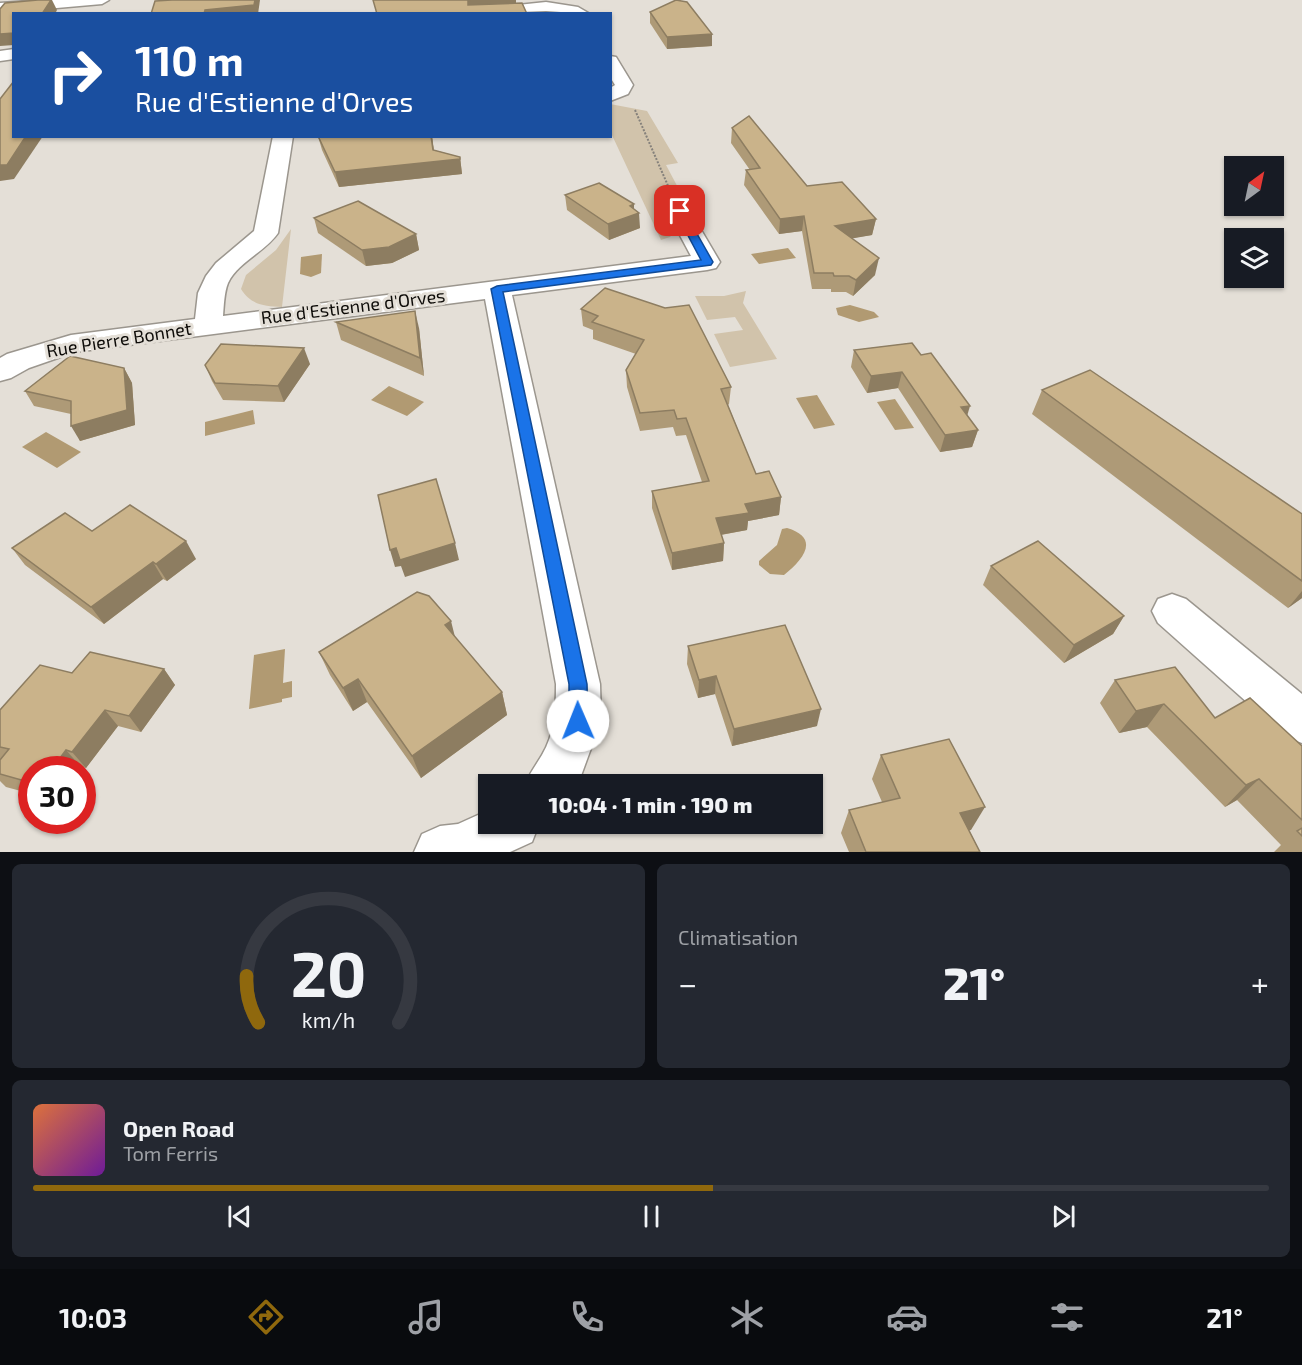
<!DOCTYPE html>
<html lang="fr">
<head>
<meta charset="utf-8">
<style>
	:root { --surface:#171b24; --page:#242831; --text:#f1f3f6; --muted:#9ea1a6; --line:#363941; --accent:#8f680d }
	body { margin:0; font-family:"Exo 2",sans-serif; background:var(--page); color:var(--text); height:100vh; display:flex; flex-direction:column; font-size:22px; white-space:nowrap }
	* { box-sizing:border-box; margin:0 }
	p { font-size:20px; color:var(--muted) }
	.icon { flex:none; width:33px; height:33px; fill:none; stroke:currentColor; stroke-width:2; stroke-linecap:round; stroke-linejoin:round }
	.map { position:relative; height:852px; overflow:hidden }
	.panel { display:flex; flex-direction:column; gap:12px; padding:12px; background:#0d0f14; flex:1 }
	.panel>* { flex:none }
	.banner { position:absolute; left:12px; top:12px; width:600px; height:126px; border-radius:0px; box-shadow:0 2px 4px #0004; background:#1a4fa0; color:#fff; overflow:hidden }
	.needle { width:39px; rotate:33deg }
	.controls { position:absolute; left:1224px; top:156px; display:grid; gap:12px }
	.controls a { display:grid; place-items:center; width:60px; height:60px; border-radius:0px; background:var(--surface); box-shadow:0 2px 4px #0004; font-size:30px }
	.speed { position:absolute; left:18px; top:756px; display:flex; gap:12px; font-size:30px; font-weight:700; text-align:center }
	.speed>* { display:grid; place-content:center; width:78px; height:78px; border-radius:50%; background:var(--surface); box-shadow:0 2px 4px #0004; line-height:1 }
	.speed .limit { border:9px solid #d22; background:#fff; color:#111 }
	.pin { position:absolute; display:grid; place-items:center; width:51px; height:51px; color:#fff; margin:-26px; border-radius:12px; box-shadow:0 3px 9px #0006 }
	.me { position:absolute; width:66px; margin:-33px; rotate:359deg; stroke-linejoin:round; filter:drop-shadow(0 0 4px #0008) }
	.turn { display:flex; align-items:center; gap:21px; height:126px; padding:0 24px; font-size:27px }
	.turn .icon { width:78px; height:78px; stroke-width:2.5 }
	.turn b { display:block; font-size:42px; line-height:51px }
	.big { font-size:45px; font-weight:800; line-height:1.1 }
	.panel .widget { flex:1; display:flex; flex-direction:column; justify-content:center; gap:9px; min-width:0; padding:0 21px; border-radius:9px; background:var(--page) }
	.panel .dial { align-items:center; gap:0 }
	.dial svg { height:156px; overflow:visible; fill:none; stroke:var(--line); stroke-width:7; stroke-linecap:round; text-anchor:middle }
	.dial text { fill:var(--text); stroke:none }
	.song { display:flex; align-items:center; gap:18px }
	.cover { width:72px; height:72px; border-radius:9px; background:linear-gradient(135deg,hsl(20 70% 55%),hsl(280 70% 35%)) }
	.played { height:6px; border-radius:3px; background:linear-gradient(90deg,var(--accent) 55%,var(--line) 55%) }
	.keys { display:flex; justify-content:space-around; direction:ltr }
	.heat { display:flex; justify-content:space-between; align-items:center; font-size:33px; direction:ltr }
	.panel .tiles { flex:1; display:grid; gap:12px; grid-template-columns:1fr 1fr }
	.widget:last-child { grid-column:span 2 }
	.trip { position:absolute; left:478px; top:774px; width:345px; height:60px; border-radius:0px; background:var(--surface); box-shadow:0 2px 4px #0004; font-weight:800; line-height:60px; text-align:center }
	.tabs { display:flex; height:96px; justify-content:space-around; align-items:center; background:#090b0e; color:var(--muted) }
	.tabs .icon { width:42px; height:42px }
	.tabs .on { color:var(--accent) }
	.tabs b { font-size:27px; color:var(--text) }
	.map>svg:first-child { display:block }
	.green { fill:#d1c3ab }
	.water { fill:#b19a72 }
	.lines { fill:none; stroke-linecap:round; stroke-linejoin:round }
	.minor-casing { stroke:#9b968e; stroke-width:3 }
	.path { stroke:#85817b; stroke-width:2; stroke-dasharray:2 1.5; stroke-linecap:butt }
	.minor { fill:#fff; fill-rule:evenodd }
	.wall { fill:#ae9a77 }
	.shaded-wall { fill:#8d7d61 }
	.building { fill:#cab38a; stroke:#8d7d61; stroke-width:1.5 }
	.route { fill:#1a73e8; stroke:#114b97; stroke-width:1.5 }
	.labels { text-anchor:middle; stroke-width:6; stroke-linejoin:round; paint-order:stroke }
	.street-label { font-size:18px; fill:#0d0b08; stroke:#e4dfd7 }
</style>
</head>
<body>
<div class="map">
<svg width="1302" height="852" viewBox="0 0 1302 852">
	<rect width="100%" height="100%" fill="#e4dfd7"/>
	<g class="green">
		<polygon points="610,104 647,111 678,163 666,165 683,197 665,204 677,226 676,230 670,237 661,240 611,133"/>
		<path d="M291,229L282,307C264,306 251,305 241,289L246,275L276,250Z"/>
		<polygon points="746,291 743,303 777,359 730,367 714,334 743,330 735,317 707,320 695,296 724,296"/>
	</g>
	<g class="water">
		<polygon points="788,248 796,258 759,264 751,254"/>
		<polygon points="322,254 321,273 311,277 300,274 301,257"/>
		<polygon points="850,305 874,312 879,317 859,322 838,315 836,308"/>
		<polygon points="389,386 424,402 407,416 371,400"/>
		<polygon points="817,395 835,425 814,429 796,398"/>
		<polygon points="895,399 914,428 895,430 877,402"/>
		<polygon points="253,410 255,424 205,436 205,422"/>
		<polygon points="46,432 81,452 57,468 22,447"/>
		<path d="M787,528C821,538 803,560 784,575L770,574L759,565V561L777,545L782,529Z"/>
		<polygon points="285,649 283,683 292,681 292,697 282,699 282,702 249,709 254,655"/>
	</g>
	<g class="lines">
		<defs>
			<g id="minor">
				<polygon points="44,0 109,0 102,4 0,13 0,3"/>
				<polygon points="546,2 578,7 590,14 546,11 471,14 478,9"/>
				<polygon points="14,49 14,59 0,61 0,51"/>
				<polygon points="610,56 616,57 633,85 628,94 610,101 610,88 615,85 610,77"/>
				<path d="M273,136H293L278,233C265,252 238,262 228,283C224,293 224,305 223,316L691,256L667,211L671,206L679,204L687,206L720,262L716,268L707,270L512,295L600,684L601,721L578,784H525C530,773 536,765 542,755C555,733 556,709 556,684L485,299L75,352L29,368L11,378L0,381V358L7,354L71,335L195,319L198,293L206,276L216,263L254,231Z"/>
				<polygon points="1172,594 1186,599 1302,694 1302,743 1286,737 1158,623 1152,611 1158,599"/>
				<polygon points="489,810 489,824 539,824 532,842 510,852 414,852 422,834 440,826 458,824"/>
			</g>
		</defs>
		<use href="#minor" class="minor-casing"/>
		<polyline class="path" points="635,110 669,188"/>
		<use href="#minor" class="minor"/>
	</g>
	<g class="wall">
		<polygon points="650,12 712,46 667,49 650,23"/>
		<polygon points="732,128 807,186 876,219 872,235 852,238 875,275 853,296 846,292 831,292 831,289 812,289 802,231 779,234 744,185 746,170 750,170 731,143"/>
		<polygon points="318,136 432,136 434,150 460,157 462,174 339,187 322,150"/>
		<polygon points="565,195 634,209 640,228 609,240 567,210"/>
		<polygon points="314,218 416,234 419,250 392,263 366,266 318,233"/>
		<polygon points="605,288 731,387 729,404 728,405 756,474 781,497 779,515 748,521 747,530 721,535 724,543 723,561 672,570 652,508 652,491 702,482 686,435 676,436 673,427 640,431 627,387 626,370 636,354 593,339 593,330 583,326 581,309"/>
		<polygon points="336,322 419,328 424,376 341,340"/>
		<polygon points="912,343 978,430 972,447 940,452 898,388 867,393 851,367 854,350"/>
		<polygon points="310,364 284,402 223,400 212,381 205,365"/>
		<polygon points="124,368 132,383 135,425 80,441 71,414 34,406 25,391"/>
		<polygon points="1042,390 1302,514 1302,598 1288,608 1032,414"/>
		<polygon points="92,531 196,559 167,581 163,579 104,624 25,565 12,548"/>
		<polygon points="991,566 1124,616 1113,634 1064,663 983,585"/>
		<polygon points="455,638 502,692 507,715 421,778 367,702 353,711 330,675 319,652"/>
		<polygon points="688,646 817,726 732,746 715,694 698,698 687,664"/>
		<polygon points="164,669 175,685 141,732 118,726 86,768 80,766 77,770 32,770 32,794 6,787 0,781 0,710 72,673"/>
		<polygon points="1115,680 1215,718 1302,746 1302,852 1274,852 1281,845 1237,800 1225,807 1147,727 1119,733 1100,703"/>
		<polygon points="881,755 971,830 969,830 980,852 849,852 841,833 849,810 882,802 872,779"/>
	</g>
	<g class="shaded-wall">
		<polygon points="51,0 52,0 57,10 55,14 42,14"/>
		<polygon points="255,0 260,0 258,14 204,14 205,10"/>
		<polygon points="470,0 516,0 516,3 478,7 468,5 468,1"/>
		<polygon points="14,33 14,45 0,46 0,34"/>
		<polygon points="712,34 712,46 667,49 667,37"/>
		<polygon points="26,136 43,136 14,179 0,181 0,165"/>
		<polygon points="431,136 432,136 435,162 460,157 462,174 339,187 335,172"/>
		<polygon points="634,204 634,215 639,213 640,228 609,240 608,224 630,206"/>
		<polygon points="804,216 802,231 779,234 780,219"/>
		<polygon points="876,219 872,235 832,242 835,226"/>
		<polygon points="416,234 419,250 392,263 366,266 362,250"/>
		<polygon points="879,258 875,275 853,296 856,280"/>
		<polygon points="415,311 419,328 424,376 420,358"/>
		<polygon points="304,348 310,364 284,402 278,386"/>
		<polygon points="124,368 132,383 135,425 80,441 71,426"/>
		<polygon points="902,372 898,388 867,393 871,376"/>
		<polygon points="970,406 965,423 961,407"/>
		<polygon points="978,430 972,447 940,452 945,435"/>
		<polygon points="781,497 779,515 748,521 747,530 714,536 716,518 745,504"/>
		<polygon points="186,541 196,559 167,581 156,564"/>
		<polygon points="455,543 459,560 405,577 401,566 395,567 390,550 396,548"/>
		<polygon points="724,543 723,561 672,570 672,553"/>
		<polygon points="153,562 163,579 104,624 91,607"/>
		<polygon points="1302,591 1302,598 1288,608"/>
		<polygon points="1124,616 1113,634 1064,663 1074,645"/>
		<polygon points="451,621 457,645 445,625"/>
		<polygon points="164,669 175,685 141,732 129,716"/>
		<polygon points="716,676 715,694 698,698 699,680"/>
		<polygon points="358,679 367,702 353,711 343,688"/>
		<polygon points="502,692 507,715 421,778 412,756"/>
		<polygon points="1164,704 1147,727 1119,733 1136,711"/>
		<polygon points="821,709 817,726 732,746 734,729"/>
		<polygon points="105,710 118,726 86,768 72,752"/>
		<polygon points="66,750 80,766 77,770 51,770"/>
		<polygon points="1259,779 1237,800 1225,807 1246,785"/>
		<polygon points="985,807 971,830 947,836 960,813"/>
	</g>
	<g class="building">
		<polygon points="38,0 51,0 42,14 14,14 14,33 0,34 0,9 5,3"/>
		<polygon points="172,0 255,0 254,5 205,10 204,14 151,14 155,1"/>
		<polygon points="373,0 470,0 468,1 468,5 522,3 527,14 377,14"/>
		<polygon points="676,0 687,2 712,34 667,37 650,12"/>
		<polygon points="14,81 14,136 26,136 7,165 0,165 0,99"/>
		<polygon points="749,116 807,186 842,182 876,219 835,226 879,258 856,280 849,276 834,276 833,273 814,273 804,216 780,219 746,170 760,168 732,128"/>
		<polygon points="318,136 431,136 433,150 460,157 460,159 335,172"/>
		<polygon points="599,183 634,204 630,206 639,213 608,224 565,195"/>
		<polygon points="358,201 416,234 389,247 362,250 314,218"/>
		<polygon points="605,288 665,308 689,305 731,387 721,389 756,474 769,471 781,497 745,504 749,513 716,518 724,543 672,553 652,491 709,481 686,418 677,419 674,410 640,413 626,370 644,340 592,322 598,316 581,309"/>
		<polygon points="415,311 420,358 336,322"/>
		<polygon points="912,343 921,355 931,353 970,406 961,407 978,430 945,435 902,372 871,376 854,350"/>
		<polygon points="221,344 304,348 278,386 215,383 205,365"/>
		<polygon points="70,356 124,368 127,410 71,426 71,401 25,391"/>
		<polygon points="1090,370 1302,514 1302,581 1042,390"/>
		<polygon points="436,479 455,543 400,560 396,548 390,550 378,495"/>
		<polygon points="130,505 186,541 156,564 153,562 91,607 12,548 65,513 92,531"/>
		<polygon points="1038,541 1124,616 1074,645 991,566"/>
		<polygon points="417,592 429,596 451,621 445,625 502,692 412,756 358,679 343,688 319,652"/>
		<polygon points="785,625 821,709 734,729 716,676 699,680 688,646"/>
		<polygon points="90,652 164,669 129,716 105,710 72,752 66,750 51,770 32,770 32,783 0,774 0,760 9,749 0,747 0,710 40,665 72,673"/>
		<polygon points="1175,667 1215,718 1250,698 1302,746 1302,820 1259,779 1246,785 1164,704 1136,711 1115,680"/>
		<polygon points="949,739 985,807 960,813 980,852 866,852 849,810 900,798 881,755"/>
		<polygon points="1302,828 1302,836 1297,831"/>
	</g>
	<polygon class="route" points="680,208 684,211 713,262 711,265 503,292 587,684 588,721 585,727 578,730 572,727 569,721 569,684 491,289 497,286 701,260 675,211"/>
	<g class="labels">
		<g class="street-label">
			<text transform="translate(353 307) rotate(-7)" y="6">Rue d'Estienne d'Orves</text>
			<text transform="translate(119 340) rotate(-9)" y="6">Rue Pierre Bonnet</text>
		</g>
	</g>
</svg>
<div class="controls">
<a><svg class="needle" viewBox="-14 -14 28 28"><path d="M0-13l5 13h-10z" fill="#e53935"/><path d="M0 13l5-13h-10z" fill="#9ea1a6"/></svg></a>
<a><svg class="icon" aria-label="layers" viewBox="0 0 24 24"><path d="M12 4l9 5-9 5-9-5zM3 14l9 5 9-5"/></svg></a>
</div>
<div class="speed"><div class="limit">30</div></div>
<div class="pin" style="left:680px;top:211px;background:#d93025"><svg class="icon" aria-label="arrive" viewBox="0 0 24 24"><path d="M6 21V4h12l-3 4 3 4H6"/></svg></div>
<svg class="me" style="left:578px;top:721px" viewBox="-20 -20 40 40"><circle r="19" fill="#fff"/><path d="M0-13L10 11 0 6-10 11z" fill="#1a73e8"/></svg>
<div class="trip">10:04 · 1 min · 190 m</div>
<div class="banner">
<div class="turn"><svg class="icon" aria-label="right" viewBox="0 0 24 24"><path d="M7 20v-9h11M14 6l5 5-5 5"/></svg><div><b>110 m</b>Rue d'Estienne d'Orves</div></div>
</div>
</div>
<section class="panel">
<div class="tiles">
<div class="widget dial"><svg viewBox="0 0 100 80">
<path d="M14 69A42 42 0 1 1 86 69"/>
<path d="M14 69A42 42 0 0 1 8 45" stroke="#8f680d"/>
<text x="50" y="56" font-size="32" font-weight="700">20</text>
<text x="50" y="72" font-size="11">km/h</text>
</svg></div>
<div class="widget"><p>Climatisation</p>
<div class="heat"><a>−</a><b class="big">21°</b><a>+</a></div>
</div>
<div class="widget">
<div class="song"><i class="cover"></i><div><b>Open Road</b><p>Tom Ferris</p></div></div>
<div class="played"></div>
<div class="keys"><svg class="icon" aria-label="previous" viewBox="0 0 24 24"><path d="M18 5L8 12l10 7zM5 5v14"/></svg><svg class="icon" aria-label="pause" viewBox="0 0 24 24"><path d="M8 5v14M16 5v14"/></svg><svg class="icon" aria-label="next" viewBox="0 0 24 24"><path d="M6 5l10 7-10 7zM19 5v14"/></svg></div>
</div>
</div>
</section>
<nav class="tabs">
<b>10:03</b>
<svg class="icon on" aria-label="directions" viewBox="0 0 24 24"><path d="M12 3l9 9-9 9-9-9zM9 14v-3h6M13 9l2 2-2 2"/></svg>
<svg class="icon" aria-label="music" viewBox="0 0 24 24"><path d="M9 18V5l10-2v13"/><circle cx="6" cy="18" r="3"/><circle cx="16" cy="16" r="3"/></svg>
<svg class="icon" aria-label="phone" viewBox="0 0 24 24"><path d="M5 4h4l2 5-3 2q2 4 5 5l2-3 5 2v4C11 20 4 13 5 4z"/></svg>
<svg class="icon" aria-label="climate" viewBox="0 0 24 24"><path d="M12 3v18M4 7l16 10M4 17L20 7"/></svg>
<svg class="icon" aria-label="car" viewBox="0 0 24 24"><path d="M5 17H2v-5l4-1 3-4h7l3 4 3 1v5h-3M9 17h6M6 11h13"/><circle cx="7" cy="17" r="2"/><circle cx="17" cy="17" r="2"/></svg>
<svg class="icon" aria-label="filters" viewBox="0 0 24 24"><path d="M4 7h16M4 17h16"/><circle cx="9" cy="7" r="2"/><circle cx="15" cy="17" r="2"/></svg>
<b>21°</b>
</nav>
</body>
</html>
